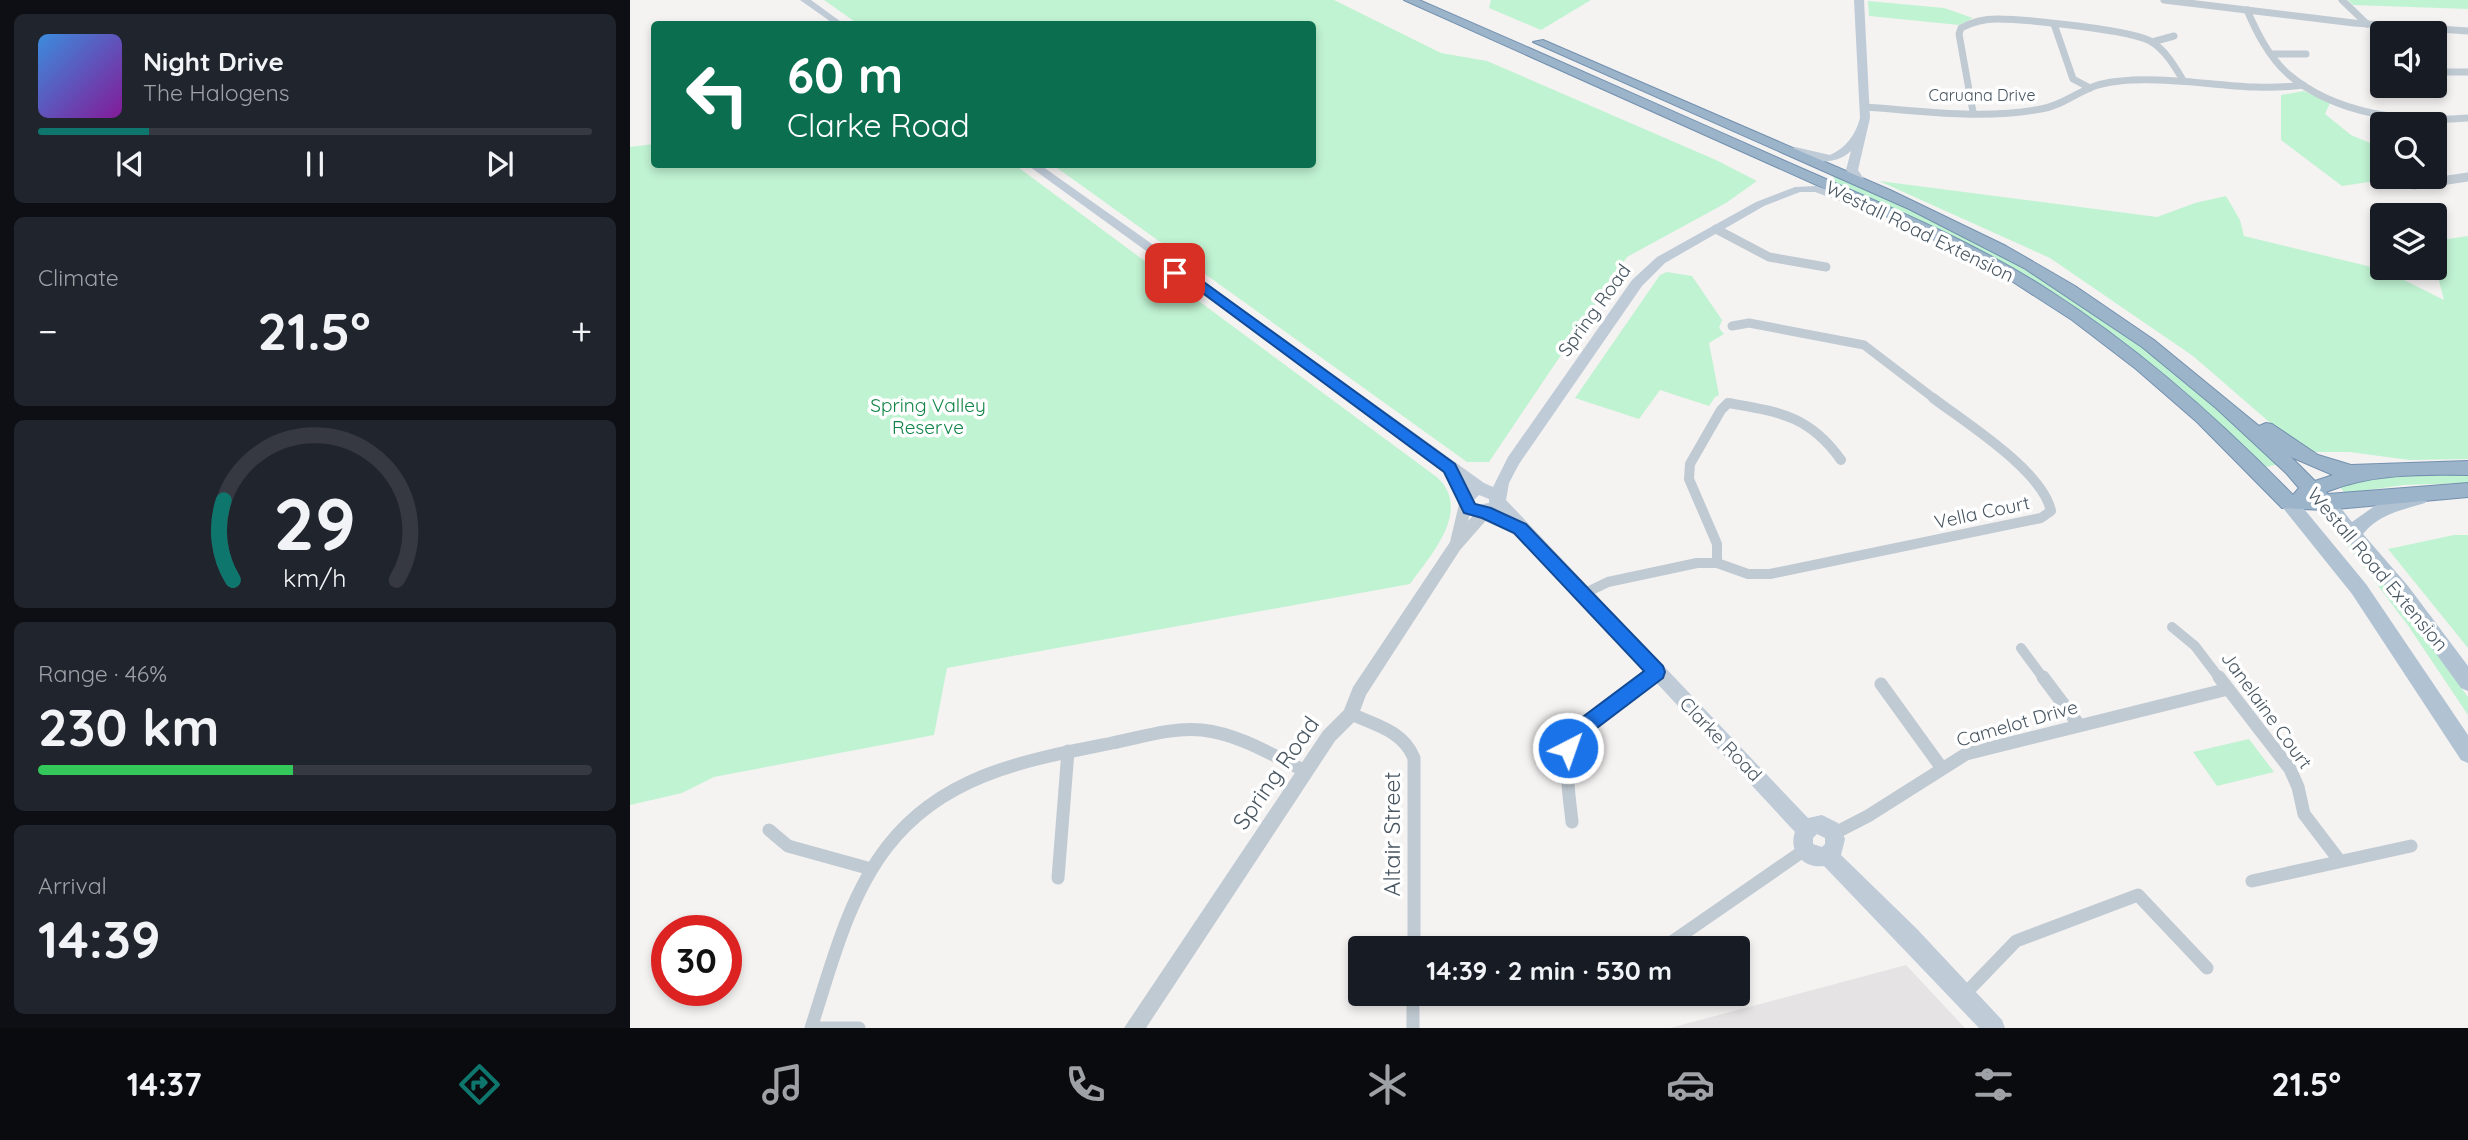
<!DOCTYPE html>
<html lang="en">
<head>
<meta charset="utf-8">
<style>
	:root { --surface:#171b24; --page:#20242c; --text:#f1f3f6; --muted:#9ea1a6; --line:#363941; --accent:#0f766e }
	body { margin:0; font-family:Quicksand,sans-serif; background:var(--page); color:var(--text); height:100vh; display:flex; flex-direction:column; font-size:26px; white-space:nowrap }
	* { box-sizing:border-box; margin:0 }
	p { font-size:23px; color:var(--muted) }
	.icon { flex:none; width:38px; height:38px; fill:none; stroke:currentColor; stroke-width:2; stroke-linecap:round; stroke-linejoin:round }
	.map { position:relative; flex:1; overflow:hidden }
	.details { display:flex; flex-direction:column; gap:14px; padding:14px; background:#0d0f14; width:630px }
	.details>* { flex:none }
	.top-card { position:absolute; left:21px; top:21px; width:665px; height:147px; border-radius:7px; box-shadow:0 4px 10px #0003; background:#0b6e4f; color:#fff; overflow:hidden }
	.tools { position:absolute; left:1740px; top:21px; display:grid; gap:14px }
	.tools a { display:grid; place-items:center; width:77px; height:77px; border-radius:7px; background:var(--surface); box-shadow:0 4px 10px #0003; font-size:35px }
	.speed { position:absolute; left:21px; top:915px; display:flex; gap:14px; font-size:35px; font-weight:700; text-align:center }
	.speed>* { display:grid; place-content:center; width:91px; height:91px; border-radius:50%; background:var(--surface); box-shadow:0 4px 10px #0003; line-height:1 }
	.speed .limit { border:10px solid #d22; background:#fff; color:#111 }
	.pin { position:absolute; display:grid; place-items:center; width:60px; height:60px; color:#fff; margin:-30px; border-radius:14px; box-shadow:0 4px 10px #0006 }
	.me { position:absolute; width:77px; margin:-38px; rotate:41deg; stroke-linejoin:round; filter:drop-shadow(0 0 5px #0008) }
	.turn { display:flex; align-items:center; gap:24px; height:147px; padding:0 21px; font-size:32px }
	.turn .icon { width:91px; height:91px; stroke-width:2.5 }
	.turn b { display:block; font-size:49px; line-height:60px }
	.big { font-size:52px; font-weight:700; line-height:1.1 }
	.details .tile { flex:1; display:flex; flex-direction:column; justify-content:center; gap:10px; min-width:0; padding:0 24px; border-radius:10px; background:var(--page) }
	.details .dial { align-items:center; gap:0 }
	.dial svg { height:182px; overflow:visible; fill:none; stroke:var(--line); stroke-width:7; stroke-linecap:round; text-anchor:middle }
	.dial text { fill:var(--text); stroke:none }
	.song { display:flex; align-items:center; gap:21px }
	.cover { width:84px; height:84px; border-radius:10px; background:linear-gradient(135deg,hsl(210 70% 55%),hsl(290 70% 35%)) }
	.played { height:7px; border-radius:4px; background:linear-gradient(90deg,var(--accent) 20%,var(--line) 20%) }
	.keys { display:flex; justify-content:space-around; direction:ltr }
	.heat { display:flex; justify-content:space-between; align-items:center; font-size:38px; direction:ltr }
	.charge { height:10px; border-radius:5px; background:linear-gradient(90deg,#34c759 46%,var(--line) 0) }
	.trip { position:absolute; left:718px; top:936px; width:402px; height:70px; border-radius:7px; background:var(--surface); box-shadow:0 4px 10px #0003; font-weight:700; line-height:70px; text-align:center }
	.menu { display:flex; height:112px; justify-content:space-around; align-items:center; background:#090b0e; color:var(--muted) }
	.menu .icon { width:49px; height:49px }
	.menu .on { color:var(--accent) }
	.menu b { font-size:32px; color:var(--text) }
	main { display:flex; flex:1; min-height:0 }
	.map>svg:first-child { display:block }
	.education { fill:#e6e3e4 }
	.green { fill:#c0f3d2 }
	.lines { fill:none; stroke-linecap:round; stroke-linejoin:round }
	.trunk-casing { stroke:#7391af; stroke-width:2 }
	.minor-far3 { stroke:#c0cad2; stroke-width:7 }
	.minor-far2 { stroke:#c0cad2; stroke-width:9 }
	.minor-far1 { stroke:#c0cad2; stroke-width:10 }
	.minor { stroke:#c0cad2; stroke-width:13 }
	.tertiary { fill:#c0cad2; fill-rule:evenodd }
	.secondary { fill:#bfcbd7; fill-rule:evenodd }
	.primary { fill:#b1c3d2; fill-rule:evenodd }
	.trunk { fill:#9cb4ca; fill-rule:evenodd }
	.route { fill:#1a73e8; stroke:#114b97; stroke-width:2 }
	.labels { text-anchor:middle; stroke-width:7; stroke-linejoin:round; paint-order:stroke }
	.far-street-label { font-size:16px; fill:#485661; stroke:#fff }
	.street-label { font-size:19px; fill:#485661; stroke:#fff }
	.park-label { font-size:19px; fill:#118447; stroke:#fff }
	.near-street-label { font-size:23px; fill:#485661; stroke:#fff }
</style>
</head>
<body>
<main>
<section class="details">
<div class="tile">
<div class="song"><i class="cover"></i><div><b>Night Drive</b><p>The Halogens</p></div></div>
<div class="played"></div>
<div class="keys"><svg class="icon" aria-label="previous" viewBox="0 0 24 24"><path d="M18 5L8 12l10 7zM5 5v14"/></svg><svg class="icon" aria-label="pause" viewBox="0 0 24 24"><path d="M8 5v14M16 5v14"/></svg><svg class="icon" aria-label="next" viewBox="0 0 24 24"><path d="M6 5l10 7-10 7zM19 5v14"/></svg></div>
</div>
<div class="tile"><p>Climate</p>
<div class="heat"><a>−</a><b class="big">21.5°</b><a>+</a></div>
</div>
<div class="tile dial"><svg viewBox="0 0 100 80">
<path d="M14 69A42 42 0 1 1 86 69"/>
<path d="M14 69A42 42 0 0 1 10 34" stroke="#0f766e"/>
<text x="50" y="56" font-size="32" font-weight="700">29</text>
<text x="50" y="72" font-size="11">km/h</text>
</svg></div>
<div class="tile"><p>Range · 46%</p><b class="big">230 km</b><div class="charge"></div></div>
<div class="tile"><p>Arrival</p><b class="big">14:39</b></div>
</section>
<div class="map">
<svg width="1838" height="1028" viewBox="0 0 1838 1028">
	<rect width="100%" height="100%" fill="#f5f2f2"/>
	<polygon class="education" points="1276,965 1335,1028 1040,1028"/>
	<g class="green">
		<polygon points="194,0 704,0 811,53 857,61 1086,160 1127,181 1096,203 997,257 859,462 837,462 423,165 682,164 682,24 228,24"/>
		<polygon points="861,0 961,0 911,30 859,8"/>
		<polygon points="1718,0 1838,0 1838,9 1723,5"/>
		<polygon points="1238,1 1314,8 1343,18 1329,25 1239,16"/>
		<polygon points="1674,91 1700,103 1695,114 1721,135 1752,148 1752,177 1772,177 1712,186 1651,140 1651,95"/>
		<path d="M24,144V164L385,165L808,478C842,511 800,556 780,584L317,668L304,735L84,777L52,793L0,805V147Z"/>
		<path d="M1206,175C1317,223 1424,280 1521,352C1566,386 1607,426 1649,464L1636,467L1555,392L1469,326L1197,182Z"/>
		<polygon points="1249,181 1527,217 1565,203 1596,196 1610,220 1614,236 1754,270 1814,300 1804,262 1804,241 1838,236 1838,459 1780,460 1719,452 1674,452 1563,356 1420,258"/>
		<polygon points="1037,272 1062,276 1092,320 1089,328 1094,334 1079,343 1089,395 1085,397 1079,406 1030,390 1009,419 945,398 1030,275"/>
		<polygon points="1838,474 1838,483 1774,485 1715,493 1708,485 1759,477"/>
		<polygon points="1824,535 1838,535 1838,648 1758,549"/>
		<polygon points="1723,545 1756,584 1838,697 1838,715 1777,624 1718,546"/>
		<polygon points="1619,739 1644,772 1587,786 1563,752"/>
	</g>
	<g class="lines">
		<defs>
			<path id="trunk" d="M774,0H789C909,52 1029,105 1148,158C1240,199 1335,236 1420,291C1509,348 1589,419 1663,495L1669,488L1656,473L1586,408L1512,347L1394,268L1279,209L903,42L913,40L1260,190L1376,246L1445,286L1524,340L1629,426L1636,423L1642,424L1688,455L1721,465L1838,461V475C1790,474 1741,474 1696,492L1698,494L1838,483V497L1695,510L1652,508L1567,422L1506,369L1442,320L1377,278L1278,226ZM1661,457L1703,475L1685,481Z"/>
		</defs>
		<use href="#trunk" class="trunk-casing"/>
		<g class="minor-far3">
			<polyline points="1534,0 1724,23 1838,31"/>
			<polyline points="1712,0 1737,24"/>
			<path d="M1617,10C1627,33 1639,57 1658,74C1706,115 1777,123 1838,118"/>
			<polyline points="1424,24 1443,79 1460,88"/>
			<polyline points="1522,42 1544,36"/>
			<polyline points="1642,54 1676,54"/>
			<polyline points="1804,72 1838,72"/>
			<path d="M1235,107C1293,111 1354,120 1411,109C1430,106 1443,95 1460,88C1473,82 1489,81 1502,80C1560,77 1615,93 1673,85"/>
			<path d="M1343,112L1329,34L1331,28C1342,22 1355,19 1367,19C1394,19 1504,30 1522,42C1536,51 1545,67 1553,80"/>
			<polyline points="1832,178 1838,177"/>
		</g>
		<g class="minor-far2">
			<polyline points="1784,185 1838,177"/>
			<polyline points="1086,229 1139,257 1196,267"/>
			<polyline points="1102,326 1119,323 1234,345 1306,400"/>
		</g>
		<g class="minor-far1">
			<path d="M1087,563V544L1059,479L1060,464L1091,410L1098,403C1149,412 1179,415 1211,460"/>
			<path d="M953,594L978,582L1067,563H1087L1118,574H1140L1411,518L1421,511C1413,471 1336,423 1303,398"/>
			<polyline points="1542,627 1565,646 1590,679"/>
			<polyline points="1391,648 1414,679"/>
			<polyline points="1017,679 1026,672"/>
		</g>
		<g class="minor">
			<polyline points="1413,677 1449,725"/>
			<polyline points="1589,677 1660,769 1668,787 1674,814 1709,860"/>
			<polyline points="1251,684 1311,767"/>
			<path d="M721,714C746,725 773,731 784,758V948"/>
			<path d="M942,822C939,791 931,759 949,731L1019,677"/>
			<polyline points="139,830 158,846 241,869"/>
			<polyline points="1203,834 1238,816 1336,754 1598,689"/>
			<polyline points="428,878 438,751"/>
			<polyline points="1622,881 1781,846"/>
			<polyline points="1033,948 1176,849"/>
			<polyline points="783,994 783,1028"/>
			<polyline points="1333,996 1386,941 1508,895 1577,968"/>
			<path d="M181,1028C201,967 217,899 257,847C313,774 397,760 482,743C512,737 542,727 572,730C609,734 642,755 675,771"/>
			<polyline points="188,1028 229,1028"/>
		</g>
		<path class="tertiary" d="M836,499L843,504L838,521C845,514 849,506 859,509L861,513L859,517L830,550L736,695L727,719L705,741L516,1028H494L693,731L714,710L723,687L820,542L829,504Z"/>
		<g class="secondary">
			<polygon points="170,0 181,0 214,24 204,24"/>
			<path d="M1224,0H1234L1240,118L1228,170L1236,182L1230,185L1226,184L1216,170L1221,151C1204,167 1177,163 1159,150L1165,147L1200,155C1216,148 1226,134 1230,118Z"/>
			<path d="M396,164H409L539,256L551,262L544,266L545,268L568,277L854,483L863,487L878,457L1002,280L1027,257L1126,202L1165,187L1186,186L1241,205L1243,207L1237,211L1185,192H1170L1134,206L1035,263L1012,286L889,464L879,483L876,500L1178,818L1192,815L1208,823L1215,839L1211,855L1287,929L1372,1020L1375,1028H1349L1194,866C1174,869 1158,852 1165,832L868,512L856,518L837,515L828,504L832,493L838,487L560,283L536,273L530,261ZM849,495L859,499V503L847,505L844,500ZM1187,834L1195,838V844L1192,847L1183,844V838Z"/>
		</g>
		<g class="primary">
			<path d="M1789,491L1795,493L1798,498L1795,503C1772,510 1749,514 1733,534L1778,586L1838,666V691L1831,688L1764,596L1686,503L1689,498C1704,494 1713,512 1722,522L1746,505Z"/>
			<polygon points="1659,496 1665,498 1736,584 1838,735 1838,763 1831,760 1722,594 1653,508 1650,503 1653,498"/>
		</g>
		<use href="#trunk" class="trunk"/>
	</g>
	<polygon class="route" points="545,269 568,278 825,464 845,504 861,508 896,524 1033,666 1035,672 1033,678 955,737 945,754 938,757 931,754 928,748 942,725 1014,671 884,533 852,518 834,513 814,472 559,283 540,276 540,270"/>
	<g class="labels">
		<g class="far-street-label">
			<text x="1352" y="101">Caruana Drive</text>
		</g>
		<g class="street-label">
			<text transform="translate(1290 231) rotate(26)" y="7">Westall Road Extension</text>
			<text transform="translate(964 310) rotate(-54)" y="7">Spring Road</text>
			<text transform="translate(1352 512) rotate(-12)" y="7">Vella Court</text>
			<text transform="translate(1748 569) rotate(50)" y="7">Westall Road Extension</text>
			<text transform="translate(1637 710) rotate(54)" y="7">Janelaine Court</text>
			<text transform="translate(1387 723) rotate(-16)" y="7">Camelot Drive</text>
			<text transform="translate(1091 739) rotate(46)" y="7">Clarke Road</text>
		</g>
		<g class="park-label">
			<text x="298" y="412">Spring Valley<tspan x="298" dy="22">Reserve</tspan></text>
		</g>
		<g class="near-street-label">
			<text transform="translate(646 773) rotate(-55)" y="8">Spring Road</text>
			<text transform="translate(762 834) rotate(-90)" y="8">Altair Street</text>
		</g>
	</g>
</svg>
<div class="tools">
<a><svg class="icon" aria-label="sound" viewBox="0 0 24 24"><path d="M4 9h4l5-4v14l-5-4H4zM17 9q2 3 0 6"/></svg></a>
<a><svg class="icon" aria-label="search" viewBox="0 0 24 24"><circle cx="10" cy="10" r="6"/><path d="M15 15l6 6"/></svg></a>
<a><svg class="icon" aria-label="layers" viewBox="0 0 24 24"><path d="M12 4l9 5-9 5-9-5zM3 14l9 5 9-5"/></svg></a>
</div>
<div class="speed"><div class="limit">30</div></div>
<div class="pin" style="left:545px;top:273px;background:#d93025"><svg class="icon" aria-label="arrive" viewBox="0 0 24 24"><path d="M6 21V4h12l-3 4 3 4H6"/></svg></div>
<svg class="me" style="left:938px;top:748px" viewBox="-20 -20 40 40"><circle r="17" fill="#1a73e8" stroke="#fff" stroke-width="3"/><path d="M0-11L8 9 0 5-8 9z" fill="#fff"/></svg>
<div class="trip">14:39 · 2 min · 530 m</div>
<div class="top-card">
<div class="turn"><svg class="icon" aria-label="left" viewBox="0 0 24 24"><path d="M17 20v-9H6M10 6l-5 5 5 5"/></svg><div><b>60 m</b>Clarke Road</div></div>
</div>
</div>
</main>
<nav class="menu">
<b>14:37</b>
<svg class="icon on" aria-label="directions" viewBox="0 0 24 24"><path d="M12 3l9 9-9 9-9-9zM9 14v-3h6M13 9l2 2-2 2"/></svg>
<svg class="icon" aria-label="music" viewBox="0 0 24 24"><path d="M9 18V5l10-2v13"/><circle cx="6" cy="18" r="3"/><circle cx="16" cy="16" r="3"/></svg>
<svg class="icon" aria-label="phone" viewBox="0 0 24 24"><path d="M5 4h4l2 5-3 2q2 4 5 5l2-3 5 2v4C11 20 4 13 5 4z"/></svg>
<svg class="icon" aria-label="climate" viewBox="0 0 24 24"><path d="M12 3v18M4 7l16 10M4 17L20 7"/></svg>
<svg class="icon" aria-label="car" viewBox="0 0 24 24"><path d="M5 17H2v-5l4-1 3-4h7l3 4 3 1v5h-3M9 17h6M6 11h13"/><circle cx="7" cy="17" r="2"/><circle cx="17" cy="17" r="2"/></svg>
<svg class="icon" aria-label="filters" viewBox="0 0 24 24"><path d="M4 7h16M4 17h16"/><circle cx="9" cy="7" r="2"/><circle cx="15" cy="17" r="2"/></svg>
<b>21.5°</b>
</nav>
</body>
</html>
